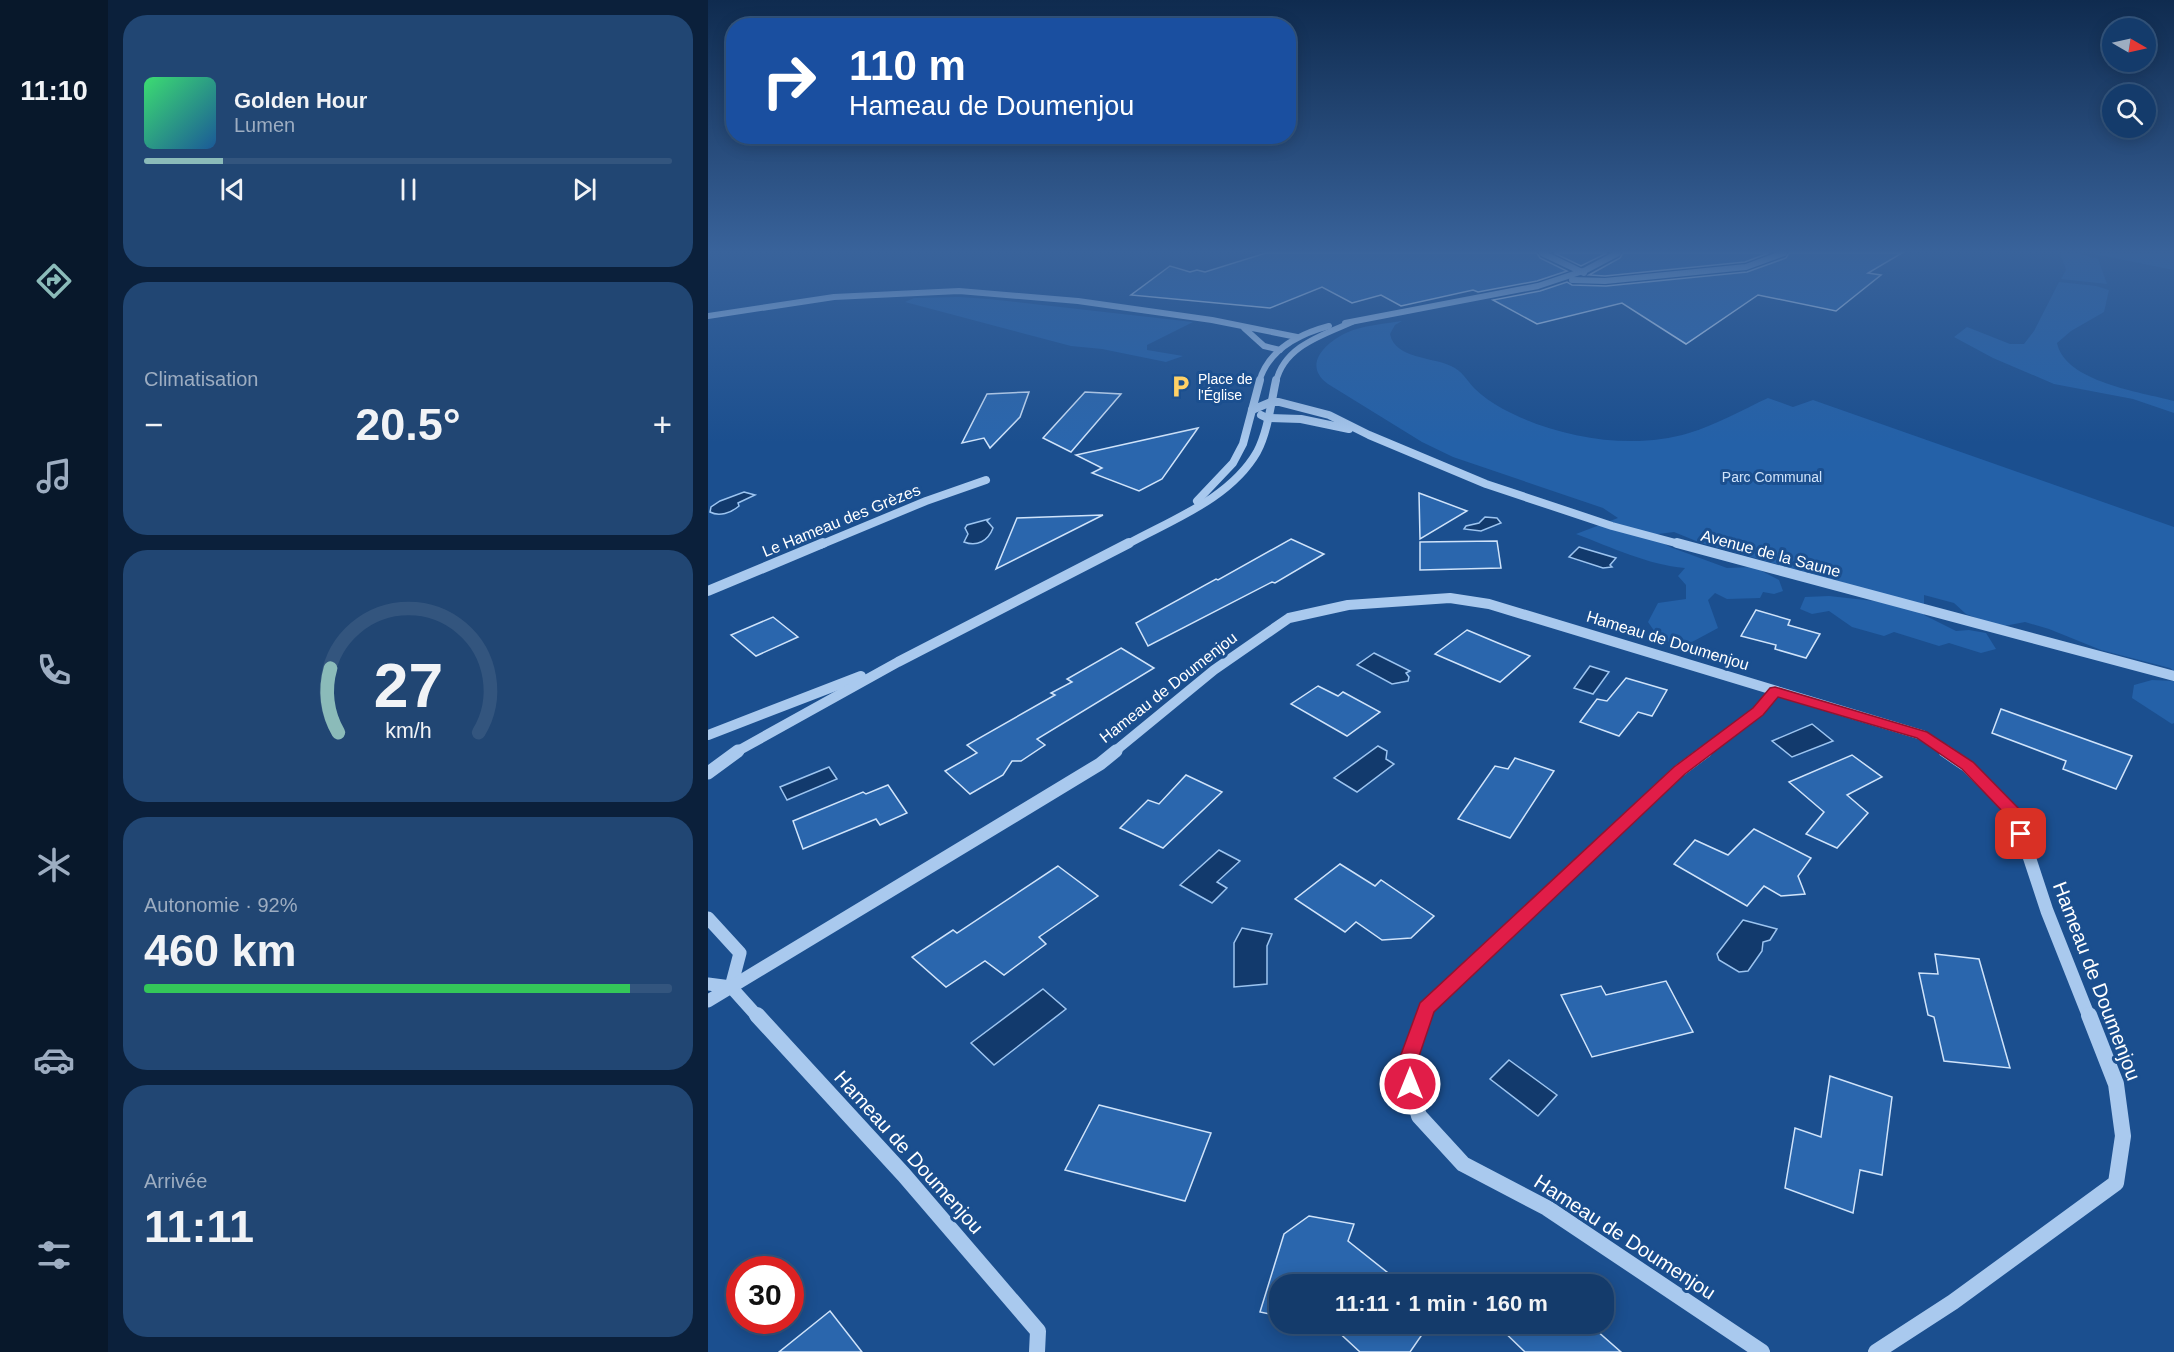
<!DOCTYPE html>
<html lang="fr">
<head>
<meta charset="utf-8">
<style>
	:root { --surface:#143b6b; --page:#214673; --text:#f1f3f6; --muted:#9dadc1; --line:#33557e; --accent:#8bbbb9 }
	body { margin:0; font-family:Helvetica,sans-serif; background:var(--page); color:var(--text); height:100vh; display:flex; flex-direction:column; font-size:22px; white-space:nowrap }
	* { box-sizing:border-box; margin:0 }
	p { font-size:20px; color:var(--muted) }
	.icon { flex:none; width:33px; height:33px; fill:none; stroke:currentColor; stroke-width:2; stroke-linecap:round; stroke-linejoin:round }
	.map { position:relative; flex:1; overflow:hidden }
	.details { display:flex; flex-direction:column; gap:15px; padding:15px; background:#0b203b; width:600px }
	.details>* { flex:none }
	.banner { position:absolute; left:18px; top:18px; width:570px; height:126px; border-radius:24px; box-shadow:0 3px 15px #0003,0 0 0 2px var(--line); background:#1a4fa0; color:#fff; overflow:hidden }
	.needle { width:39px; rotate:99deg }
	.buttons { position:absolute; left:1394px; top:18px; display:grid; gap:12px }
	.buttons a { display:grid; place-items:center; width:54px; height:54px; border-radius:50%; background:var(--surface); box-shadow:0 3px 15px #0003,0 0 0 2px var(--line); font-size:30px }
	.speed { position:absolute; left:18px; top:1256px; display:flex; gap:12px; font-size:30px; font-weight:700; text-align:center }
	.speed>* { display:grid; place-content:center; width:78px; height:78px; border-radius:50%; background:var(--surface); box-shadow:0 3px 15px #0003,0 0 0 2px var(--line); line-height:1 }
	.speed .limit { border:9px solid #d22; background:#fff; color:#111 }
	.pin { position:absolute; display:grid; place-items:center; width:51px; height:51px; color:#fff; margin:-26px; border-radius:12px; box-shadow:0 3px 9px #0006 }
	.me { position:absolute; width:66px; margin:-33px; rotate:0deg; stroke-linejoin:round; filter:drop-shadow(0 0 4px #0008) }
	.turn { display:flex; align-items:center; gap:21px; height:126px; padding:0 24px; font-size:27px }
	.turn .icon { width:78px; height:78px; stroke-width:2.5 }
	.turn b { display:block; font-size:42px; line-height:51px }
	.big { font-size:45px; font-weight:800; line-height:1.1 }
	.details .widget { flex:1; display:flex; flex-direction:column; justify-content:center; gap:9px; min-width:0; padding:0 21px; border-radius:24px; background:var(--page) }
	.details .dial { align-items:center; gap:0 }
	.dial svg { height:156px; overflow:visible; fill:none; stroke:var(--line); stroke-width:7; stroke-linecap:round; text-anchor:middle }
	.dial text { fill:var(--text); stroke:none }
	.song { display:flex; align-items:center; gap:18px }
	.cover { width:72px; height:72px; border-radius:9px; background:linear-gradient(135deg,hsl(140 70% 55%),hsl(210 70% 35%)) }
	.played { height:6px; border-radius:3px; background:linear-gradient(90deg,var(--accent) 15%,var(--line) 15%) }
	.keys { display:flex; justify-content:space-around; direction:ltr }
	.heat { display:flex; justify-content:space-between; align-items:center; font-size:33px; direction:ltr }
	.charge { height:9px; border-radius:4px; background:linear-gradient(90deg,#34c759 92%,var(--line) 0) }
	.trip { position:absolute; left:561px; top:1274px; width:345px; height:60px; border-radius:24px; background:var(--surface); box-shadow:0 3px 15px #0003,0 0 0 2px var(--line); font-weight:800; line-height:60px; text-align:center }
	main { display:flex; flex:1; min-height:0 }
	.dock { display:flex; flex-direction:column; width:108px; justify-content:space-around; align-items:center; background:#08182b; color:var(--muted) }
	.dock .icon { width:42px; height:42px }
	.dock .selected { color:var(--accent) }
	.dock b { font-size:27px; color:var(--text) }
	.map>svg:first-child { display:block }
	.green { fill:#2461a8 }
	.water { fill:#123a6d; stroke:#9cc4f0; stroke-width:1.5 }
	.building { fill:#2a66ad; stroke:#cfe3fa; stroke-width:1.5 }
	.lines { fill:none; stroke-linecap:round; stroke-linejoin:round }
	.minor-far4 { stroke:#a9c9ee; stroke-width:6 }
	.minor-far3 { stroke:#a9c9ee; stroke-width:8 }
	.minor-far2 { stroke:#a9c9ee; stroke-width:10 }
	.minor-far1 { stroke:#a9c9ee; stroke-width:13 }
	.minor { stroke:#a9c9ee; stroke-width:16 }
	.route { fill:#e11d48; stroke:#92132f; stroke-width:1.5 }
	.labels { text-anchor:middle; stroke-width:6; stroke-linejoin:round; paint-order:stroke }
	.far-poi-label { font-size:14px; fill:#fff; stroke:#1b4f8f; text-anchor:start }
	.far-park-label { font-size:14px; fill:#cfe3fa; stroke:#1b4f8f }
	.street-label { font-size:16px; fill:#fff; stroke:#1b4f8f }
	.near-street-label { font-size:20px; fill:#fff; stroke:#1b4f8f }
</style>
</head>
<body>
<main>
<nav class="dock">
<b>11:10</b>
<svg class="icon selected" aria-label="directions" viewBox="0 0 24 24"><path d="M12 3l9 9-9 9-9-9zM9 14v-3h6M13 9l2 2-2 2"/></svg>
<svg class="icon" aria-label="music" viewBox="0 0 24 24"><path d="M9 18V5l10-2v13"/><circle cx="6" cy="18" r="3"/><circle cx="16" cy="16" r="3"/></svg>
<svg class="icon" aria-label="phone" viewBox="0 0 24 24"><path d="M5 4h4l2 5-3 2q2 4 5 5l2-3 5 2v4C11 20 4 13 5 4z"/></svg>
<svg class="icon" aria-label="climate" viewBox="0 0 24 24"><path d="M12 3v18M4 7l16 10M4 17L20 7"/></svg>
<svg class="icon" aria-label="car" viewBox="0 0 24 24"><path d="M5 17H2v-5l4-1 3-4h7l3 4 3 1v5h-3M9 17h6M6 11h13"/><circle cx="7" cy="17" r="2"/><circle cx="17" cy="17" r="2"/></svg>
<svg class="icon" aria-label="filters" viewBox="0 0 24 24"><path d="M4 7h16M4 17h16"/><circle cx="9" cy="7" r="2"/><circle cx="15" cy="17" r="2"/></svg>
</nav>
<section class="details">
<div class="widget">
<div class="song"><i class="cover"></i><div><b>Golden Hour</b><p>Lumen</p></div></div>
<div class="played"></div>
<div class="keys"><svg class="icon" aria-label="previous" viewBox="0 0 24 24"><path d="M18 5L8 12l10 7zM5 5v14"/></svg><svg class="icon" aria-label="pause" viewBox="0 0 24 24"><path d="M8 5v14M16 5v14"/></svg><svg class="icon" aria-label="next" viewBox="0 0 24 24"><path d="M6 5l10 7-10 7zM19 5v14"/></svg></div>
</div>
<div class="widget"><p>Climatisation</p>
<div class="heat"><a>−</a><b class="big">20.5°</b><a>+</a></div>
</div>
<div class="widget dial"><svg viewBox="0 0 100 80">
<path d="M14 69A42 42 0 1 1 86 69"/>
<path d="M14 69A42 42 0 0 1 10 36" stroke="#8bbbb9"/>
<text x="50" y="56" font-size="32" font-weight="700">27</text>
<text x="50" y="72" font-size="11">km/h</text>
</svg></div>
<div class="widget"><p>Autonomie · 92%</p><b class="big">460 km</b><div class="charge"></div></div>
<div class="widget"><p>Arrivée</p><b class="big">11:11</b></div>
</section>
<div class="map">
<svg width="1466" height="1352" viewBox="0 0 1466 1352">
	<rect width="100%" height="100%" fill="#1b4f8f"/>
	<g class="green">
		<polygon points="1352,253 1369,253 1390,259 1399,284 1353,279 1358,270"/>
		<polygon points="1381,253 1466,253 1466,270"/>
		<path d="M1351,282L1388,286L1401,290L1396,312L1363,331L1349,343C1357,382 1433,392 1466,401V413L1425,399L1346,384L1285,358L1246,337L1259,327L1302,344H1316L1326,331Z"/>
		<polygon points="251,297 281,299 485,322 439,345 439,350 475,356 458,362 394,349 363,346 197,302 206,298"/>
		<path d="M694,321L687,325L682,334C687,359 725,357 743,366C754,371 758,379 766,388C774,396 784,403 795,409C848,437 923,451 981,433C1008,425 1034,410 1060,398L1085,407L1105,400L1466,527V671L1462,668L1393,650L1341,629L1317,622L1291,627L1258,614L1246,603L1216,595V615L1248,631L1261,630L1278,633L1288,649L1273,653L1241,643L1231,646L1186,632L1176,636L1144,627L1121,611L1104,614L1092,609L1097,597L1121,596L1175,602L1179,595L993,543L966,532L942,535L962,547L1019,568L1046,567L1071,580L1075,591L1066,594L1055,592L1052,598L1019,599L1007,593L1000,600L1010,628L984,642H954L940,622L950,603L978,599V585L970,576L977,568C940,565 903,547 868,534L910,518L895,508L745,457L714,442L620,384C594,365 617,343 638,333C655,325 676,324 694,321Z"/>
		<polygon points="1444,680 1466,681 1466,723 1464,724 1424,698 1426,685"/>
	</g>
	<g class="water">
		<path d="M36,492L47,495L30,503L31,506C23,513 11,517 2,512L3,507L12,501Z"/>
		<polygon points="777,517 789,518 793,523 773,531 756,529 758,526 771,523"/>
		<path d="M281,519L279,521L285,528C280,541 269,547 256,542L260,534L257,528L259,525Z"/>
		<polygon points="871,547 908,558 902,565 904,567 895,568 861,557"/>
		<polygon points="666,653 702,671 698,673 701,677 700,681 684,684 649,665"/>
		<polygon points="882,666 901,672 885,694 866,688"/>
		<polygon points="1104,724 1125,741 1084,757 1064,741"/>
		<polygon points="670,746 679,751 678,759 686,764 649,792 626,778"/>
		<polygon points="121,767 129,779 79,800 72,787"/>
		<polygon points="511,850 532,861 509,882 519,888 504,903 472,885"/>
		<polygon points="1035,920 1069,929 1062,940 1055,942 1054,951 1040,971 1031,972 1011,960 1009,954"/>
		<polygon points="534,928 564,934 559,946 559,984 526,987 526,943"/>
		<polygon points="335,989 358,1009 286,1065 263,1043"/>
		<polygon points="801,1060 849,1095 830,1116 782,1079"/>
	</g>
	<g class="building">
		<polygon points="558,253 829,253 832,258 859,271 829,281 770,292 765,290 693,306 673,295 644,303 614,287 562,308 423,295 462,266 482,272 489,270 497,272"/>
		<polygon points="846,253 899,253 873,266"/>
		<polygon points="915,253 1061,253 1037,262 897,276 881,275 912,258"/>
		<polygon points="1081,253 1194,253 1160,273 1173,275 1128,311 1050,295 978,344 914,303 829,324 785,300 832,291 859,282 864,285 898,286 1039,272 1078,258"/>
		<polygon points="321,392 312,417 282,448 276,438 254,443 279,394"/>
		<polygon points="377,392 413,394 363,452 335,438"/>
		<polygon points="490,428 454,479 431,491 384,473 394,468 368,455"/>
		<polygon points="711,493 759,511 712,539"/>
		<polygon points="395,515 288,569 309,518"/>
		<polygon points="583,539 616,554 567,583 564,582 440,646 428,623 508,579 510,580"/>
		<polygon points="789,541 793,568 712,570 712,542"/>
		<polygon points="1048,610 1082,620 1080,625 1112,634 1098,658 1067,649 1068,645 1033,636"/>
		<polygon points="65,617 90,637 48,656 23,635"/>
		<polygon points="759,630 790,643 822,656 792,682 727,654"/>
		<polygon points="413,648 446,668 329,739 337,745 313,761 304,761 295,775 262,794 237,771 269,753 259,745 347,695 343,693 364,682 359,679"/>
		<polygon points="918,678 959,690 944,716 930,712 911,736 872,722 889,699 899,701"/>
		<polygon points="610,686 630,696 635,692 672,712 639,736 583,704"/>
		<polygon points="1293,709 1424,756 1408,789 1355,769 1358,761 1284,733"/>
		<polygon points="1144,755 1174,777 1139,795 1160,813 1129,848 1098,834 1116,812 1081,782"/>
		<polygon points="807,758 846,771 802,838 750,819 787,766 800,769"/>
		<polygon points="478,775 514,792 455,848 412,828 440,800 451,804"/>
		<polygon points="180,785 199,813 172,825 168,819 95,849 85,821 155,792 158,794"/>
		<polygon points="1046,829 1103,858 1090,876 1097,894 1073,896 1056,886 1039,906 966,864 987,840 1020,855"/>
		<polygon points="632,864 667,886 673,880 726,916 703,938 674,940 648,922 637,932 587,899"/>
		<polygon points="350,866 390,896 331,937 338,944 296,975 277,961 238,987 204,957 245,930 249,933"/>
		<polygon points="1227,954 1271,959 1302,1068 1236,1061 1226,1017 1220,1015 1211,973 1230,974"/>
		<polygon points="958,981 985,1032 884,1057 853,995 893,986 898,995"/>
		<polygon points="1122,1076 1184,1097 1174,1175 1152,1170 1145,1213 1077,1188 1087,1128 1113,1137"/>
		<polygon points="391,1105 503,1133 477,1201 357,1170"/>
		<polygon points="601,1216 646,1224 640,1241 694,1284 572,1284 572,1316 552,1312 576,1234"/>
		<polygon points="122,1311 154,1352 71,1352"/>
		<polygon points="604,1323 722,1323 702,1352 652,1352 626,1328"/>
		<polygon points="787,1323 880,1323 913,1352 817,1352"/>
	</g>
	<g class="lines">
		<g class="minor-far4">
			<polyline points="834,253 876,273"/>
			<polyline points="864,280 897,281 1038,267 1076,253"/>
			<polyline points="0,316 126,297 251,291 370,301 504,320 589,337"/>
			<polyline points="637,323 830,286 878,270 910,253"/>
			<polyline points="536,328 556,346 572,350"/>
			<path d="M551,382C560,350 591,334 621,326"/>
			<path d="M568,382C576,346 615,335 644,322"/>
		</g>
		<g class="minor-far3">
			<polyline points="544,410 563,402 571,402 621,415 661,435 778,484 904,526 975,545"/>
			<polyline points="553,415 559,418 593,419 641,429"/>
			<polyline points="489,501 525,463 535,444 552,380"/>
			<polyline points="112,545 218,501 278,480"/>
			<path d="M418,545C463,520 522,499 549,452C560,431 563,403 568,380"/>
		</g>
		<g class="minor-far2">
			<polyline points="969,543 1466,676"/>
			<polyline points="0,591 115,543"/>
			<polyline points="0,735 153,676"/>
			<polyline points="28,752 190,662 421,543"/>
			<polyline points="406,752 506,670 581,618 640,605 742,598 781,604 1214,735 1239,752"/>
			<polyline points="996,752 1050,712 1067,691"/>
		</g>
		<g class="minor-far1">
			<polyline points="1237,751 1259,766 1307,814 1339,911 1381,1017"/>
			<polyline points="0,773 30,751"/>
			<polyline points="0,918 32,953 23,987"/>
			<polyline points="0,984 23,987 50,1017"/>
			<polyline points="0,1001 392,764 408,751"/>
			<polyline points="715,1017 718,1008 971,771 998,751"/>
		</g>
		<g class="minor">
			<polyline points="49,1015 196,1175 330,1331 329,1352"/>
			<polyline points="716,1015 698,1068 711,1116 755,1164 839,1208 1054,1352"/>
			<polyline points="1168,1352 1245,1302 1408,1183 1415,1136 1408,1084 1381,1015"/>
		</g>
	</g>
	<linearGradient id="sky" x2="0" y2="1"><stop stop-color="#0f2b4f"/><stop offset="0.57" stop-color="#39639b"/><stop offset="1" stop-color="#39639b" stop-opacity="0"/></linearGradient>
	<rect width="1466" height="442" fill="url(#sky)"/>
	<polygon class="route" points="1067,687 1219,732 1265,762 1312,810 1321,834 1319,838 1307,838 1299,816 1254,769 1209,738 1070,697 1055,715 977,774 726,1012 707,1068 712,1084 709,1090 702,1093 695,1090 688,1068 712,1003 966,767 1045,708 1062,688"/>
	<defs>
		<symbol id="parking-bare" viewBox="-9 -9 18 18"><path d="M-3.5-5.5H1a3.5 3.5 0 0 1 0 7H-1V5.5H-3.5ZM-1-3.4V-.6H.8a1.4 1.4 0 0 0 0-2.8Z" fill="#ffd166" stroke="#1b4f8f" stroke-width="2.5" paint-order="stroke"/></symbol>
	</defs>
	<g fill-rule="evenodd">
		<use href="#parking-bare" x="456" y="370" width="33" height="33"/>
	</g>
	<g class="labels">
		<g class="far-poi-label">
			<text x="490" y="384">Place de<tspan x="490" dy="16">l'Église</tspan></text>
		</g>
		<g class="far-park-label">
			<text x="1064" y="482">Parc Communal</text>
		</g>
		<g class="street-label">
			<text transform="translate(133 520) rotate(-22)" y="6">Le Hameau des Grèzes</text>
			<text transform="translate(1063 553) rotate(15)" y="6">Avenue de la Saune</text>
			<text transform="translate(960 640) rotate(17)" y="6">Hameau de Doumenjou</text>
			<text transform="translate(460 687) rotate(-38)" y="6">Hameau de Doumenjou</text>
		</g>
		<g class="near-street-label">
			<text transform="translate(1389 981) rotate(69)" y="7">Hameau de Doumenjou</text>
			<text transform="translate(201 1152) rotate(48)" y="7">Hameau de Doumenjou</text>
			<text transform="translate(917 1237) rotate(33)" y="7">Hameau de Doumenjou</text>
		</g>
	</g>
</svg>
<div class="buttons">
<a><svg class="needle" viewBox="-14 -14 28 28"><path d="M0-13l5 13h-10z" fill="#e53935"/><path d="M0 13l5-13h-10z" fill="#9dadc1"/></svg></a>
<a><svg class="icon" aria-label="search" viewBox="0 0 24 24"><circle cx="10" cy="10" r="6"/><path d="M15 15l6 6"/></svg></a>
</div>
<div class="speed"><div class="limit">30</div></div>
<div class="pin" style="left:1313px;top:834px;background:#d93025"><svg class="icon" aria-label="arrive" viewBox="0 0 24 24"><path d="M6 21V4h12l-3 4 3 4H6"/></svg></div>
<svg class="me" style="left:702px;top:1084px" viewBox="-20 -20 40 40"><circle r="17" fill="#e11d48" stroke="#fff" stroke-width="3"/><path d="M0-11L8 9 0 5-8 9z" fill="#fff"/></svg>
<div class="trip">11:11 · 1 min · 160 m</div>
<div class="banner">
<div class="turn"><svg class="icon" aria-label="right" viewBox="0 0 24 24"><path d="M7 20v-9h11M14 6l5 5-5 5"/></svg><div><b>110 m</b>Hameau de Doumenjou</div></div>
</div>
</div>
</main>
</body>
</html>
